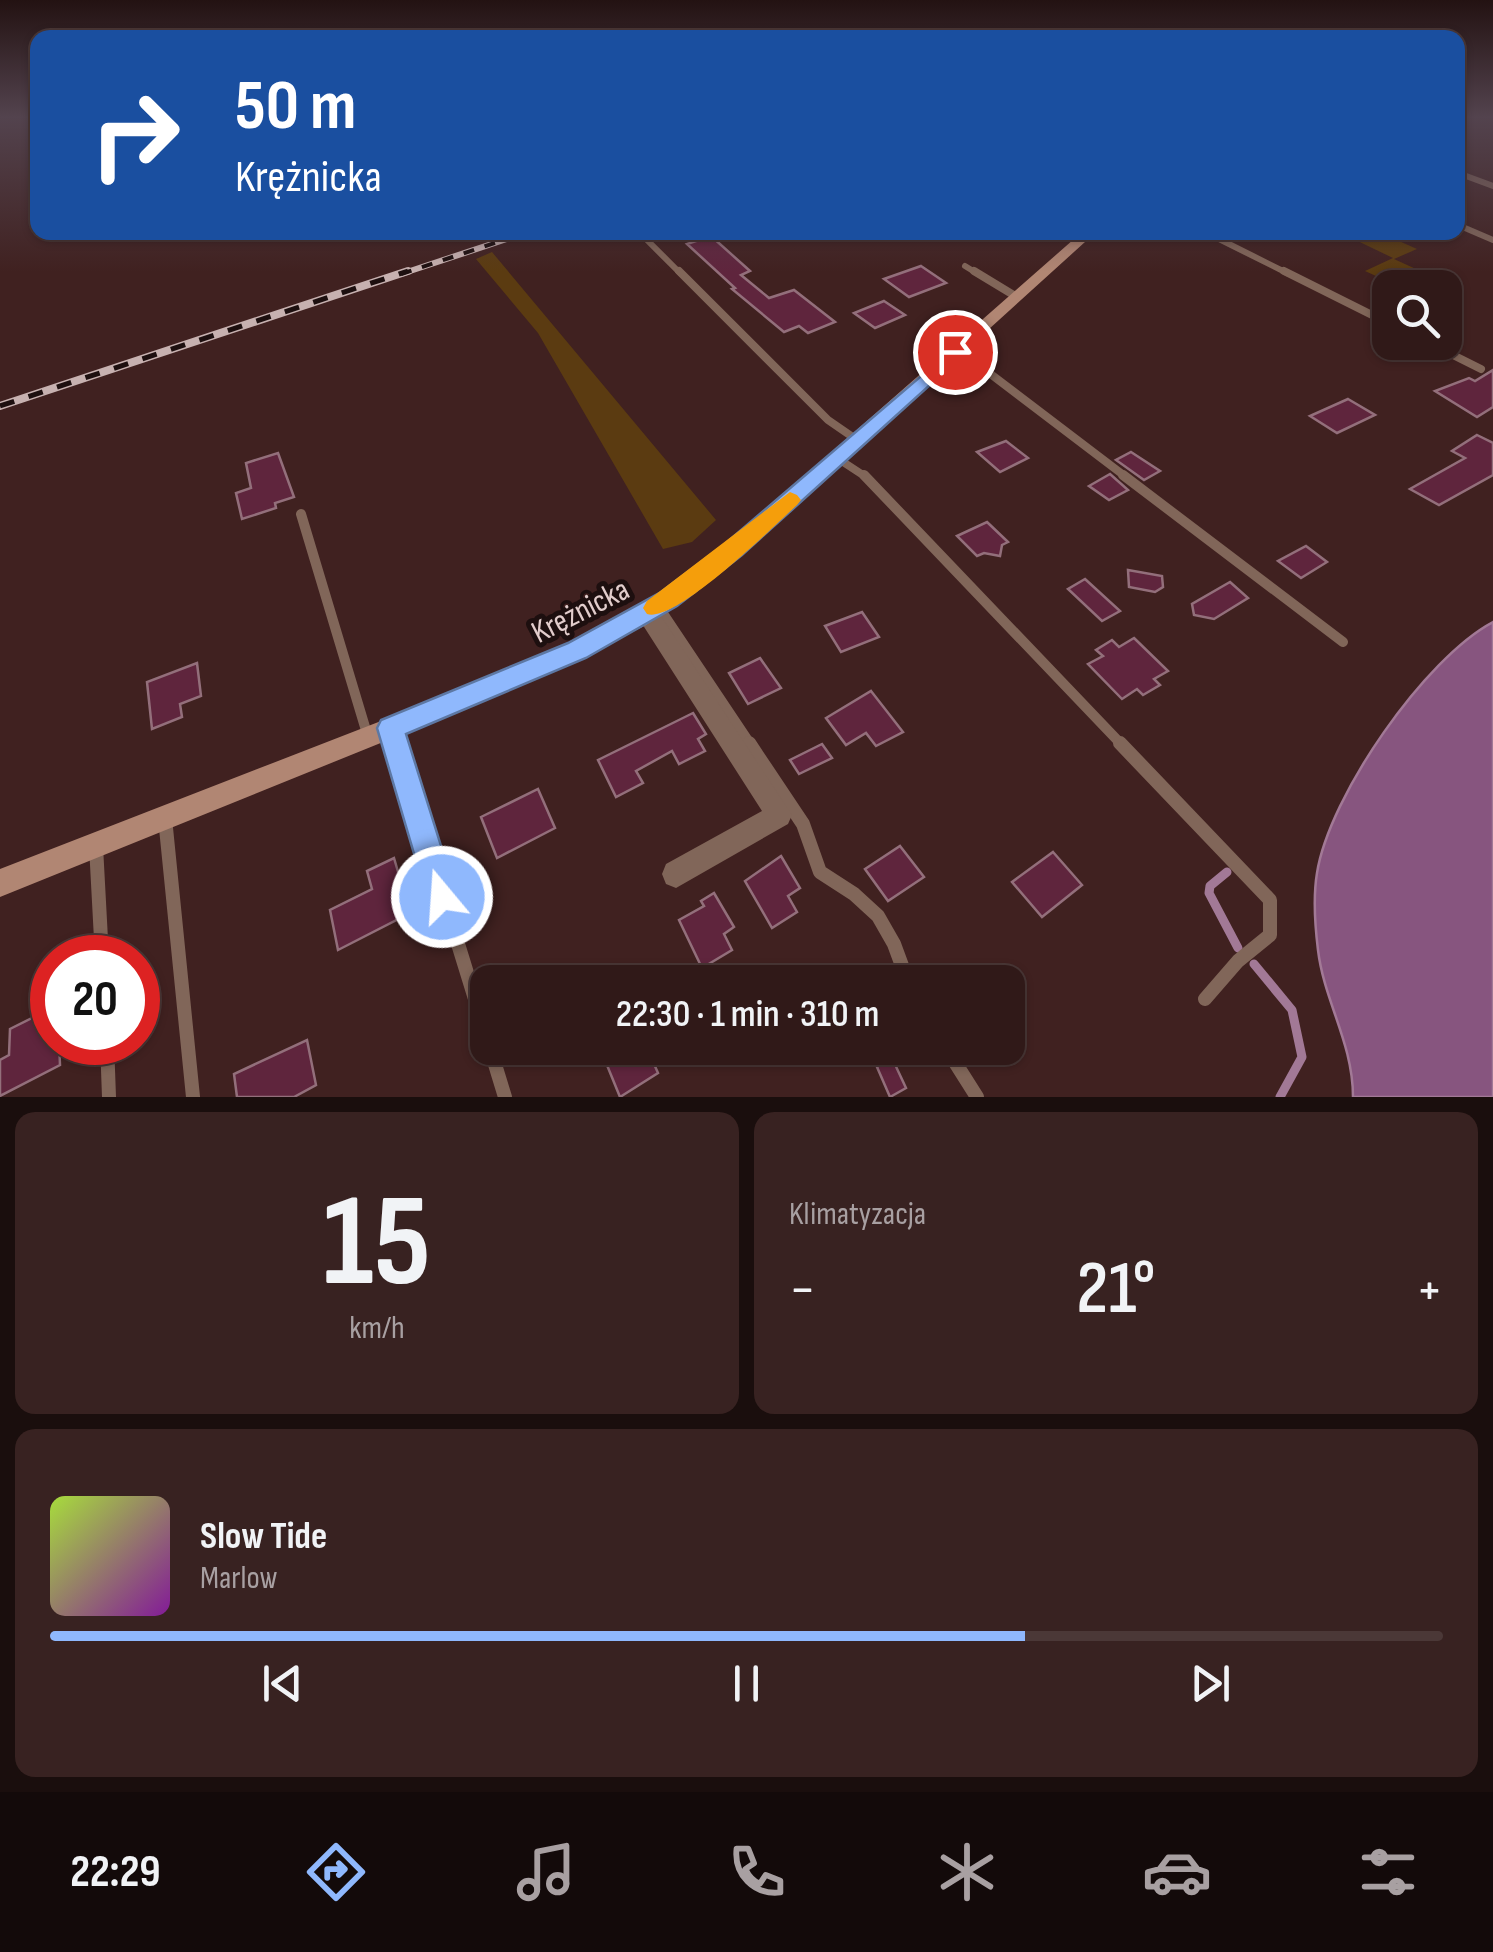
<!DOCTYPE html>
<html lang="pl">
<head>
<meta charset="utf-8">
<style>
	:root { --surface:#301918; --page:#382221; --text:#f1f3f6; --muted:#a8a0a2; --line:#4b3837; --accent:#8fb8fd }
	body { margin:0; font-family:"Sofia Sans Condensed",sans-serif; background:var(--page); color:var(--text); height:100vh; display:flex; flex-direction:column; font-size:38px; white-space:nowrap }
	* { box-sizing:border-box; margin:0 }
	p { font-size:32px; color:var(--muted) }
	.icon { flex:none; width:55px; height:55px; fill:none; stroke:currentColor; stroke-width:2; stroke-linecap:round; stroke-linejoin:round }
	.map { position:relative; height:1097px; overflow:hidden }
	.panel { display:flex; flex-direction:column; gap:15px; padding:15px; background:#1a0e0d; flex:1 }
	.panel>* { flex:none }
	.guide { position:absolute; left:30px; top:30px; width:1435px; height:210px; border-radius:20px; box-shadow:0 2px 8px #0004,0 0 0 2px var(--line); background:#1a4fa0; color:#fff; overflow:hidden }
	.fabs { position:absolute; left:1372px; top:270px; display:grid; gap:20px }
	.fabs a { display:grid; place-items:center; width:90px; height:90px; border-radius:20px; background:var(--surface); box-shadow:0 2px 8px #0004,0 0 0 2px var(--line); font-size:50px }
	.speed { position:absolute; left:30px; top:935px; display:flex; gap:20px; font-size:50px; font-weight:700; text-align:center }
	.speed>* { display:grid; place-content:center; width:130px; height:130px; border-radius:50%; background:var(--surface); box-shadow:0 2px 8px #0004,0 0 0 2px var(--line); line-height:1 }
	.speed .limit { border:15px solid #d22; background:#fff; color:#111 }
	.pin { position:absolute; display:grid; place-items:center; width:85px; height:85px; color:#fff; margin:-42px; border:5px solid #fff; border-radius:50%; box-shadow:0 2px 10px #0007 }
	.me { position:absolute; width:110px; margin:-55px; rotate:342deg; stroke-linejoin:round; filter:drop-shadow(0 0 8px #0008) }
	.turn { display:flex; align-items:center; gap:35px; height:210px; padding:0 40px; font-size:45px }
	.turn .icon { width:130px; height:130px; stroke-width:2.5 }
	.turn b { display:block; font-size:70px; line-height:85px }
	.big { font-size:75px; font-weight:600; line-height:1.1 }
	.panel .card { flex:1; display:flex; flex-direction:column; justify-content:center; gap:15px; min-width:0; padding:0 35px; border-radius:20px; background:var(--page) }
	.panel .dial { align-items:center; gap:0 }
	.dial b { font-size:130px; line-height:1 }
	.song { display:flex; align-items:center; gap:30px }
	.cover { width:120px; height:120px; border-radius:15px; background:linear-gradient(135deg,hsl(80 70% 55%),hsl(290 70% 35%)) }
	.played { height:10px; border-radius:5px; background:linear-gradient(90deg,var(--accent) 70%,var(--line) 70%) }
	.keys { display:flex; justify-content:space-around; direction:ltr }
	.heat { display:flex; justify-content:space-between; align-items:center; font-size:55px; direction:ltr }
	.panel .tiles { flex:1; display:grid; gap:15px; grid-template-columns:1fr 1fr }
	.card:last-child { grid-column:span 2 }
	.trip { position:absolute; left:470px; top:965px; width:555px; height:100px; border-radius:20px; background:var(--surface); box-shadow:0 2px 8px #0004,0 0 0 2px var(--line); font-weight:600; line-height:100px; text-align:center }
	.menu { display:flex; height:160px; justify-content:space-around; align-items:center; background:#130a0a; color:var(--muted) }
	.menu .icon { width:70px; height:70px }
	.menu .on { color:var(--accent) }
	.menu b { font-size:45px; color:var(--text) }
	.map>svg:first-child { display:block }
	.green { fill:#5b3b11 }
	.water { fill:#87557f; stroke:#a27996; stroke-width:2.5 }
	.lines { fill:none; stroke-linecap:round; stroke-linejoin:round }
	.stream { stroke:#a27996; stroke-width:9 }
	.building { fill:#5f253d; stroke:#936f7b; stroke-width:2.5 }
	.lane-far3 { stroke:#816659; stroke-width:6 }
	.lane-far2 { stroke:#816659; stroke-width:8 }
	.lane-far1 { stroke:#816659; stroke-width:10 }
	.lane { stroke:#816659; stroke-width:14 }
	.street { fill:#816659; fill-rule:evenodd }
	.secondary { fill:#b18673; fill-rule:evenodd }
	.rail-far1-casing { stroke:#c7b1b0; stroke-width:6 }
	.rail-casing { stroke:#c7b1b0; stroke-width:8 }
	.rail-far1 { stroke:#1d0f0f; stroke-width:4; stroke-dasharray:11; stroke-linecap:butt }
	.rail { stroke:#1d0f0f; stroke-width:5; stroke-dasharray:15; stroke-linecap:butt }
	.route { fill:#8fb8fd; stroke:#5d78a4; stroke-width:2.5 }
	.slow { fill:#f59e0b }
	.labels { text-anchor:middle; stroke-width:10; stroke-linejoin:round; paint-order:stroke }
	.street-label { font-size:32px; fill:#e2cdcc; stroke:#1d0f0f }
</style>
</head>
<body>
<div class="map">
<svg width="1493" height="1097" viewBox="0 0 1493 1097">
	<rect width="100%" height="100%" fill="#402120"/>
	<g class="green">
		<polygon points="1341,233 1381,233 1417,249 1394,259 1451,285 1400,287 1365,271 1393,258"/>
		<polygon points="492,252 716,520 692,542 663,549 538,333 476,259"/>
	</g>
	<path class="water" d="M1493,622V1097H1353C1353,1043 1324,1001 1318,950C1315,926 1313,897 1317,873C1329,796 1425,658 1493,622Z"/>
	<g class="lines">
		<g class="stream">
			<polyline points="1227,872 1210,886 1209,893 1238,948"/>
			<polyline points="1254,964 1292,1010 1302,1057 1280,1097"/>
		</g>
	</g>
	<g class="building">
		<polygon points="711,236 750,271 741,275 769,298 794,290 835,322 808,333 799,326 784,332 732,289 735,288 687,244"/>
		<polygon points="921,266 946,283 909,297 884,279"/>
		<polygon points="884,301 905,315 875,328 854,313"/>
		<polygon points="1493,370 1493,407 1477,417 1435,391 1469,378 1475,381"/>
		<polygon points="1348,399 1375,415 1337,433 1310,416"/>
		<polygon points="1477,435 1493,443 1493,475 1439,505 1410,489 1465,458 1452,451"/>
		<polygon points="1006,441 1028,458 1000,472 977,452"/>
		<polygon points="1131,452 1160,471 1144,480 1116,460"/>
		<polygon points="278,453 294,497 275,503 276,508 242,519 236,493 251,488 246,463"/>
		<polygon points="1110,474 1128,490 1109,500 1089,486"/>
		<polygon points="987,522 1008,542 1002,545 1000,556 984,553 977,556 957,536"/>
		<polygon points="1306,546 1327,562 1301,578 1278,561"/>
		<polygon points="1128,570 1162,576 1163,587 1155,592 1129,587"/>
		<polygon points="1085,579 1120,611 1102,621 1068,589"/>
		<polygon points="1230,582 1248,598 1214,619 1194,615 1192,604"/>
		<polygon points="862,612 879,637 841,652 825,626"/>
		<polygon points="1134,638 1168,671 1154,679 1160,685 1143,695 1137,689 1122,699 1088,664 1103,656 1096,650 1112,640 1119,647"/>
		<polygon points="760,658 781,688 748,704 729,673"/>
		<polygon points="197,663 201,696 180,704 182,717 152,729 147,682"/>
		<polygon points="871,691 903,732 876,746 866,733 846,745 826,718"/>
		<polygon points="693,713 706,734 698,739 705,751 679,764 672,751 636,771 643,783 616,797 598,760"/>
		<polygon points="822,744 832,758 799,774 790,760"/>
		<polygon points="538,789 555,828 497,858 481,817"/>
		<polygon points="900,846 924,877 888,901 865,869"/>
		<polygon points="1053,852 1082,885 1042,917 1012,882"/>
		<polygon points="781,856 800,888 788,896 797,912 772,928 745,881"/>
		<polygon points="394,858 410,913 338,950 330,910 372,889 367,871"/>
		<polygon points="714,893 734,927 724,934 732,950 702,968 679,920 704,906 701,901"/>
		<polygon points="52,1008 52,1042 59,1042 60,1065 0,1096 0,1060 9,1055 10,1029"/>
		<polygon points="307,1040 316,1085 294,1097 237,1097 234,1074"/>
		<polygon points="600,1048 647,1048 658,1073 620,1097"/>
		<polygon points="892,1058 906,1088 890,1097 877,1067"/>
	</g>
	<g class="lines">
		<g class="lane-far3">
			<polyline points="1458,173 1493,186"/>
			<polyline points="1458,225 1493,240"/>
			<polyline points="639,232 681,274"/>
			<polyline points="1205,232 1289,274"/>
			<polyline points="965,266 978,274"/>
		</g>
		<g class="lane-far2">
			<polyline points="679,271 828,420 857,440"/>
			<polyline points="974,271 1017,297"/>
			<polyline points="1284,271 1390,324"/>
			<polyline points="1427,342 1481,369"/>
			<polyline points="955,352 980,366 1126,477"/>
			<polyline points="837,458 866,477"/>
		</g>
		<g class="lane-far1">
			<polyline points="864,475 1122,745"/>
			<polyline points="1123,475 1343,642"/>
			<polyline points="301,514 368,737"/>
			<polyline points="658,606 751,745"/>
			<polyline points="391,728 396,745"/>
		</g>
		<g class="lane">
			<polyline points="396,743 488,1041"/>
			<polyline points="749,743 803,824 820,872 854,894 878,916 894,944 908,982"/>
			<polyline points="1120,743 1270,900 1270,935 1238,961 1205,999"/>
			<polyline points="165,818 193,1097"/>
			<polyline points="96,846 102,958"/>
			<polyline points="107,1042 109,1097"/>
			<polyline points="490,1048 505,1097"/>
			<polyline points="946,1048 977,1097"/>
		</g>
		<polygon class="street" points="647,604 655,607 792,815 788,824 676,888 666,884 662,874 666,864 762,811 639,619 636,613 639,607"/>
		<polygon class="secondary" points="1082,232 1096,232 741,554 646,625 573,663 482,702 0,897 0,869 466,688 557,649 630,613 727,544"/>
		<defs>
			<polyline id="rail-far1" points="401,274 528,232"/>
			<polyline id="rail" points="0,406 408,271"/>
		</defs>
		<use href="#rail-far1" class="rail-far1-casing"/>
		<use href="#rail" class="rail-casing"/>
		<use href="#rail-far1" class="rail-far1"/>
		<use href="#rail" class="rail"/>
	</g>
	<linearGradient id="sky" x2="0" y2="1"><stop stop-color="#231212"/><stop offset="0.43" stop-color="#53434e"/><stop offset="1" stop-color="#53434e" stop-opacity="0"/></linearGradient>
	<rect width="1493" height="272" fill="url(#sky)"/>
	<polygon class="route" points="955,347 964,352 962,356 742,555 677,606 586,658 406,734 457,897 453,908 442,912 430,908 377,728 381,720 568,643 661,592 726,543"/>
	<path class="slow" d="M790,492L797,495L801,500L797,505C773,527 675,624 647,614L643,608L647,601Z"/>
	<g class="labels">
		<g class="street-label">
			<text transform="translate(580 610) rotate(-27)" y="11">Krężnicka</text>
		</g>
	</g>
</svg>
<div class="fabs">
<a><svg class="icon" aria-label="search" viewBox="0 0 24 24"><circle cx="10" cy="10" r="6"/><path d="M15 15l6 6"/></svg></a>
</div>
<div class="speed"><div class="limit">20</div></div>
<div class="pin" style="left:955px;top:352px;background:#d93025"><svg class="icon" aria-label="arrive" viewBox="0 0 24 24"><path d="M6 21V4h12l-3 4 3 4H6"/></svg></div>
<svg class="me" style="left:442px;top:897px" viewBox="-20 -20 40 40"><circle r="17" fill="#8fb8fd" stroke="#fff" stroke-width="3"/><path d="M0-11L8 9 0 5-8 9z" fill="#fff"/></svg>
<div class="trip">22:30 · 1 min · 310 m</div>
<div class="guide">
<div class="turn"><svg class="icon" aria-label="right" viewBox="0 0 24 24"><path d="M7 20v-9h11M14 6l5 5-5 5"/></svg><div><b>50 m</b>Krężnicka</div></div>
</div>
</div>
<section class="panel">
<div class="tiles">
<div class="card dial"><b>15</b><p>km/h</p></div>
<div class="card"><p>Klimatyzacja</p>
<div class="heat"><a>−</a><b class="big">21°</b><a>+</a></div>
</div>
<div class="card">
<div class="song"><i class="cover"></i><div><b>Slow Tide</b><p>Marlow</p></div></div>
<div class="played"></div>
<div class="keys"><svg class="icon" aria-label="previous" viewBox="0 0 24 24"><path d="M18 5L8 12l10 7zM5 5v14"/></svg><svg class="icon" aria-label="pause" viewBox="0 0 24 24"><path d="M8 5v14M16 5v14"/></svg><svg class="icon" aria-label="next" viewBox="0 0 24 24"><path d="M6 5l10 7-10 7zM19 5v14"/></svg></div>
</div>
</div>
</section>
<nav class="menu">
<b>22:29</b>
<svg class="icon on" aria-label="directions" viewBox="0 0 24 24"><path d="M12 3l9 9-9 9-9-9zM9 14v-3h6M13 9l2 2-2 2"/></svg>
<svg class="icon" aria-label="music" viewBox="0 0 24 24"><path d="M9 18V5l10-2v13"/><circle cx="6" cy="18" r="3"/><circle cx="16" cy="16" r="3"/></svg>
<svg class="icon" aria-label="phone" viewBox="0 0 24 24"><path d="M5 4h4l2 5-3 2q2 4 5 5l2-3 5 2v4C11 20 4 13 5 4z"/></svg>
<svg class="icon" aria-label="climate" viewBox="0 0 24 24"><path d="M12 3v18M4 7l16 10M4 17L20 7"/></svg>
<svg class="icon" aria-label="car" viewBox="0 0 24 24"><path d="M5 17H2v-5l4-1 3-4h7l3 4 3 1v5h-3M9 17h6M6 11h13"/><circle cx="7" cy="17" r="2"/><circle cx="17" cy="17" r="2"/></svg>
<svg class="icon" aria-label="filters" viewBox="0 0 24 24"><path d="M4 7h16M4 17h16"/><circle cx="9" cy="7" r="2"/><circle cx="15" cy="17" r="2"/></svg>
</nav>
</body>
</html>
